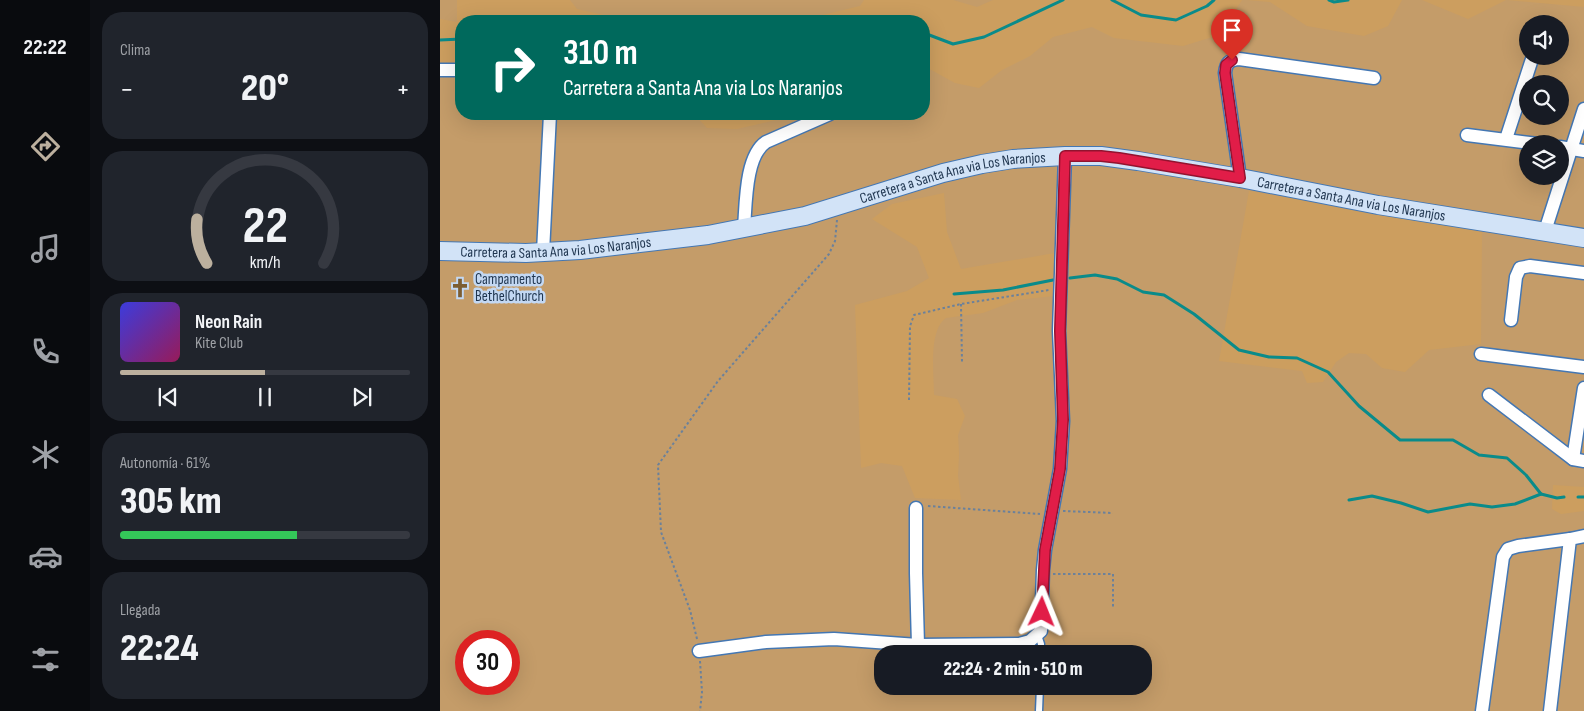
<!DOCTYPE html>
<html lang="es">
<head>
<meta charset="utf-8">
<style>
	:root { --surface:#171b24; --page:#20242c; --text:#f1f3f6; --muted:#9ea1a6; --line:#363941; --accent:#bcb09e }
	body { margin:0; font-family:"Sofia Sans Condensed",sans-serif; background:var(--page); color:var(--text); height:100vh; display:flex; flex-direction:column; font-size:19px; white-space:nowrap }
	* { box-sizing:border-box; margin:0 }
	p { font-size:16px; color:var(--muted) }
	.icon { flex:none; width:28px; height:28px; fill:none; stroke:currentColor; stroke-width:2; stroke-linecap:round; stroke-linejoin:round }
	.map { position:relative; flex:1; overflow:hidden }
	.side { display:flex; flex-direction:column; gap:12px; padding:12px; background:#0d0f14; width:350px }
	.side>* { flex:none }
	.guide { position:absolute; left:15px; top:15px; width:475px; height:105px; border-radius:20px; box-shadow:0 5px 20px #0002; background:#00695c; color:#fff; overflow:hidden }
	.fabs { position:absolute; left:1079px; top:15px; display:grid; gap:10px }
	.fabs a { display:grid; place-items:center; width:50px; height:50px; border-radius:50%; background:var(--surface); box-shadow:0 5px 20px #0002; font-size:25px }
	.speed { position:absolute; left:15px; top:630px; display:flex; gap:10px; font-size:25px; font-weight:700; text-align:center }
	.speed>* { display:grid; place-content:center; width:65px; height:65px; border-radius:50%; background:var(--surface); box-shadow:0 5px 20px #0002; line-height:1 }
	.speed .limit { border:8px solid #d22; background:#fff; color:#111 }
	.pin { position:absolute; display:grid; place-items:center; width:42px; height:42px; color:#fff; margin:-51px -21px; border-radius:50% 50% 50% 0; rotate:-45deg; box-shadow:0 0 5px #0007 }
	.pin .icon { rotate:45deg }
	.me { position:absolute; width:55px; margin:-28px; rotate:2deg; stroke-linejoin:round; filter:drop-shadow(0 0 4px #0008) }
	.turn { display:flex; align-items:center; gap:18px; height:105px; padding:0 25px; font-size:22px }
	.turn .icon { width:65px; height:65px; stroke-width:2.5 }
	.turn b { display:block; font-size:35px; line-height:42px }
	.big { font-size:38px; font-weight:800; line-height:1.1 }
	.side .card { flex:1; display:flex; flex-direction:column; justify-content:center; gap:8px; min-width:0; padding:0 18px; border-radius:20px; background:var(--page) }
	.side .dial { align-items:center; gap:0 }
	.dial svg { height:130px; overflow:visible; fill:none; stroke:var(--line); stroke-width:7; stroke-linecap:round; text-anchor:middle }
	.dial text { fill:var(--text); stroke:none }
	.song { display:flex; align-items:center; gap:15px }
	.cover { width:60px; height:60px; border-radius:8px; background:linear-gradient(135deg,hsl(240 70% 55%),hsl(330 70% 35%)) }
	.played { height:5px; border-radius:2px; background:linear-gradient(90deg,var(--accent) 50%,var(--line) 50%) }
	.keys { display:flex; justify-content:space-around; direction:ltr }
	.heat { display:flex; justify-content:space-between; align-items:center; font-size:28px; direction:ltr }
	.charge { height:8px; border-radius:4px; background:linear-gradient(90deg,#34c759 61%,var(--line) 0) }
	.trip { position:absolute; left:434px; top:645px; width:278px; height:50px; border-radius:20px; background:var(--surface); box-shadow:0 5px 20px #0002; font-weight:800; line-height:50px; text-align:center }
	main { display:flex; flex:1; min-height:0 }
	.tab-bar { display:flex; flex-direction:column; width:90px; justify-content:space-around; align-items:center; background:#090b0e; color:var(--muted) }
	.tab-bar .icon { width:35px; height:35px }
	.tab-bar .active { color:var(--accent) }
	.tab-bar b { font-size:22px; color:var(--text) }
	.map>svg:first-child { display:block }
	.green { fill:#c49c69; fill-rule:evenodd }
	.forest { fill:#cc9e5f }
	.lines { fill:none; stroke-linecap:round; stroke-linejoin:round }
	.stream { stroke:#0a8b8a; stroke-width:3 }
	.service-casing { stroke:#4477b3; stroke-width:9 }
	.minor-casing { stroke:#4477b3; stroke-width:15 }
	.secondary-casing { stroke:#4477b3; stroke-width:20 }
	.path { stroke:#6b819b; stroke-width:2; stroke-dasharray:2.5 2.5; stroke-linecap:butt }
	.service { stroke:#fff; stroke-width:6 }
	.minor { stroke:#fff; stroke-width:12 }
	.secondary { stroke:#d2e3f7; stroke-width:18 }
	.route-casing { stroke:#92132f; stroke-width:12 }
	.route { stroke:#e11d48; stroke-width:9 }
	.labels { text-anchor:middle; stroke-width:5; stroke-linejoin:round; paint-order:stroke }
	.street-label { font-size:15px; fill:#1f354f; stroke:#c3d8f3 }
	.poi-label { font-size:15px; fill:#1f354f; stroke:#c3d8f3; text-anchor:start }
</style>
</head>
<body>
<main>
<nav class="tab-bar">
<b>22:22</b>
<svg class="icon active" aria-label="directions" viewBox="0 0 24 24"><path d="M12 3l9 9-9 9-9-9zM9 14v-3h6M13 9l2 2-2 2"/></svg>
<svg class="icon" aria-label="music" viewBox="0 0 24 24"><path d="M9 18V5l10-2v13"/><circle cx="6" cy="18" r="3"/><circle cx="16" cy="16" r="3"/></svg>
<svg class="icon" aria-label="phone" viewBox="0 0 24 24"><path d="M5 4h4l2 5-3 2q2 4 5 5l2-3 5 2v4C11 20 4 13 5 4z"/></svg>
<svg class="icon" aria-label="climate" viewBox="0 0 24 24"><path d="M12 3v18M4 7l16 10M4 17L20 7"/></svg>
<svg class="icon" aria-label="car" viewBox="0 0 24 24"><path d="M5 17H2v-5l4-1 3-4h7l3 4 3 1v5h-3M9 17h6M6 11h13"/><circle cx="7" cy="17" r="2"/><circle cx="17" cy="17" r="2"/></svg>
<svg class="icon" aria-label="filters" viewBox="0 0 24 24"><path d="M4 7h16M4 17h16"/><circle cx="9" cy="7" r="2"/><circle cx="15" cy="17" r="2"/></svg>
</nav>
<section class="side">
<div class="card"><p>Clima</p>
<div class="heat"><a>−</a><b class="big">20°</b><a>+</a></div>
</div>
<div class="card dial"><svg viewBox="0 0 100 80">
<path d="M14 69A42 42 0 1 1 86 69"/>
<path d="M14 69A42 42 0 0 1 8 42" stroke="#bcb09e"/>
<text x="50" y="56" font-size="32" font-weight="700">22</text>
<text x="50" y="72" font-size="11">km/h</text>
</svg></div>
<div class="card">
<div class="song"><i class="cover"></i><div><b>Neon Rain</b><p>Kite Club</p></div></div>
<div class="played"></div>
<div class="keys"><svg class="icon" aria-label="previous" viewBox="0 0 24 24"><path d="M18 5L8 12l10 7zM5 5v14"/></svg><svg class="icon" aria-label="pause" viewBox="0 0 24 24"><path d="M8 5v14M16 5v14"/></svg><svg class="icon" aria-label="next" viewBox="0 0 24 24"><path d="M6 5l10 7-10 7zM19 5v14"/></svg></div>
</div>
<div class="card"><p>Autonomía · 61%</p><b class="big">305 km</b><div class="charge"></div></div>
<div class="card"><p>Llegada</p><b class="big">22:24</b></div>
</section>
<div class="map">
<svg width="1144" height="711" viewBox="0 0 1144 711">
	<rect width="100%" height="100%" fill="#c3d8f3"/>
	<path class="green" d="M0,0H1144V711H0ZM21,21H484V114H21ZM1088,24H1120V56H1088ZM1088,84H1120V116H1088ZM1088,144H1120V176H1088ZM26,641H69V684H26ZM442,654H702V686H442Z"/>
	<g class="forest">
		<polygon points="17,0 130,0 137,9 191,21 21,21 21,65 0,64 0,19 17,22"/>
		<polygon points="424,0 513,0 537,7 553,0 802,0 779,35 743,46 674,38 652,27 613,37 590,56 562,70 539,88 515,83 484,66 484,21 357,21 420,6"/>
		<polygon points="807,0 962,0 948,26 924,36 867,26 830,2"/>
		<polygon points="982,0 1066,0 1028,19"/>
		<polygon points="1067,0 1144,0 1144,7"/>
		<polygon points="254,114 354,114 345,118 297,129 267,128"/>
		<polygon points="809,191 1042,231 1041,344 989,350 965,372 942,368 926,354 909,353 896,362 883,382 867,383 862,371 779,361"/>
		<path d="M504,193L507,232L521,269L615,253L614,296L577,300L543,313L506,318C488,330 494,375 494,395L517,399L525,416L518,435L519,454L518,476L521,500L475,498L462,466L441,463L421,468L415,305L467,291L489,278L477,247L432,219L452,204Z"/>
		<polygon points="1113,485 1144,487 1144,511 1121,514 1112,509"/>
	</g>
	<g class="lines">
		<g class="stream">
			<polyline points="672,0 701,15 736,20 767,6 774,0"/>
			<polyline points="889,0 894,2 908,0"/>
			<polyline points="484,33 513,44 544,37 623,0"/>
			<polyline points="0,40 21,39"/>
			<polyline points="630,278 655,275 677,279 703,292 724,295 754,314 799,350 829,357 857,358 888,372 919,406 960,440 1013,440 1039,455 1067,458 1086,475 1101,494"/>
			<polyline points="514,294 563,290 613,280"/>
			<polyline points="1138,497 1144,497"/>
			<polyline points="909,500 932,496 961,503 988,512 1030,504 1052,507 1075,504 1101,494 1117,498 1124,497"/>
		</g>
		<defs>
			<g id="service">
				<polyline points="598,635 601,644 601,654"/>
				<polyline points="599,711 600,686"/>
			</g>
			<g id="minor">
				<polyline points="1103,24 1103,23"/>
				<polyline points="0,70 21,70"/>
				<polyline points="1027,135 1098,144"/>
				<polyline points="1066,139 1093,56"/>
				<polyline points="1120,147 1144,151"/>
				<path d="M800,178L785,73C786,63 789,60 799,59L934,78"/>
				<path d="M304,228C306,204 305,156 326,142L390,114"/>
				<polyline points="1105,231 1144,109"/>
				<polyline points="103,252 110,114"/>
				<polyline points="1071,320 1076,277 1080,268 1090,266 1144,273"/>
				<polyline points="1041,354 1144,367"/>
				<polyline points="1049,395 1133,459 1144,461"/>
				<polyline points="1133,459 1144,388"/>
				<polyline points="476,508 476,573 478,645"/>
				<polyline points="259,651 326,642 394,639 478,645 579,644 590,641 601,631 603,570 605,550 620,469 623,421 619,331 625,156"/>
				<polyline points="1042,711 1063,557 1068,549 1078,546 1130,539"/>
				<polyline points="1110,711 1130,539 1144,536"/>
			</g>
			<g id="secondary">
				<path id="s1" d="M0,251L86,253L140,250L268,235L365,216L503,173L542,164L573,159L625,156H661L698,161L800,178L938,205L1144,238"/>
			</g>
		</defs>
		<use href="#service" class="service-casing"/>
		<use href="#minor" class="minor-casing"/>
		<use href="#secondary" class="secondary-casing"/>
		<g class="path">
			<polyline points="521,304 522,362"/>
			<polyline points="469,400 470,326 474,315 521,304 609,290"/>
			<polyline points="488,506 600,514"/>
			<polyline points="623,511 673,513"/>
			<polyline points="613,574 673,574 673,608"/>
			<polyline points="257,639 250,610 221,532 218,465 278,381 389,254 395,241 397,220"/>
			<polyline points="260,661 262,692 260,711"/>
		</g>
		<use href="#service" class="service"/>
		<use href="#minor" class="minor"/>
		<use href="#secondary" class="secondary"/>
	</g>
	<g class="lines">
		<defs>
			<polyline id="route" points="602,612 605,550 620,469 623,420 620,331 625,156 661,156 679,158 800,178 785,73 786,65 792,60"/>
		</defs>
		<use href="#route" class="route-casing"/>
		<use href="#route" class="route"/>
	</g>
	<defs>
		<symbol id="church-bare" viewBox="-9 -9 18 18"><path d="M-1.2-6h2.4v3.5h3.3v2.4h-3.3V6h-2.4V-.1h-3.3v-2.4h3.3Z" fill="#7c5d32" stroke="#c3d8f3" stroke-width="2.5" paint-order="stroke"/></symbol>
	</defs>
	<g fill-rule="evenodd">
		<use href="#church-bare" x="6" y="274" width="28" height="28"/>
	</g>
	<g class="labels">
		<g class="street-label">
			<text dy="5" stroke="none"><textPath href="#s1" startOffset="521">Carretera a Santa Ana via Los Naranjos</textPath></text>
			<text dy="5" stroke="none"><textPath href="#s1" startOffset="926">Carretera a Santa Ana via Los Naranjos</textPath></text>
			<text dy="5" stroke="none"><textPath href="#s1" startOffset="116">Carretera a Santa Ana via Los Naranjos</textPath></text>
		</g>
		<g class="poi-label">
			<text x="35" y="284">Campamento<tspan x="35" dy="17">BethelChurch</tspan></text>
		</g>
	</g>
</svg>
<div class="fabs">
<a><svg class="icon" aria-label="sound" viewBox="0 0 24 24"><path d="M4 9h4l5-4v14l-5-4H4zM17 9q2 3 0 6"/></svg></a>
<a><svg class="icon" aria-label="search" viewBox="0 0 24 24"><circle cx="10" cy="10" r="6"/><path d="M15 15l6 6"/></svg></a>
<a><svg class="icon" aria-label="layers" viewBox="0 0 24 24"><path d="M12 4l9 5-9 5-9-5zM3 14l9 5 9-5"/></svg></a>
</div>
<div class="speed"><div class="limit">30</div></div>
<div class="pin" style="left:792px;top:60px;background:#d93025"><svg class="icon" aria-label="arrive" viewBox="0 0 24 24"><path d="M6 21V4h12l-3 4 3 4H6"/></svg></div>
<svg class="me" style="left:602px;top:612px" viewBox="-20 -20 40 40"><path d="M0-17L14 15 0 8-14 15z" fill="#e11d48" stroke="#fff" stroke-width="4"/></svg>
<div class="trip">22:24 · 2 min · 510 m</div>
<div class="guide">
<div class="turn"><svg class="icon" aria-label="right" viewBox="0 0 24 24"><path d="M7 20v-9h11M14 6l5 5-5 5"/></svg><div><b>310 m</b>Carretera a Santa Ana via Los Naranjos</div></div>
</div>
</div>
</main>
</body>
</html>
